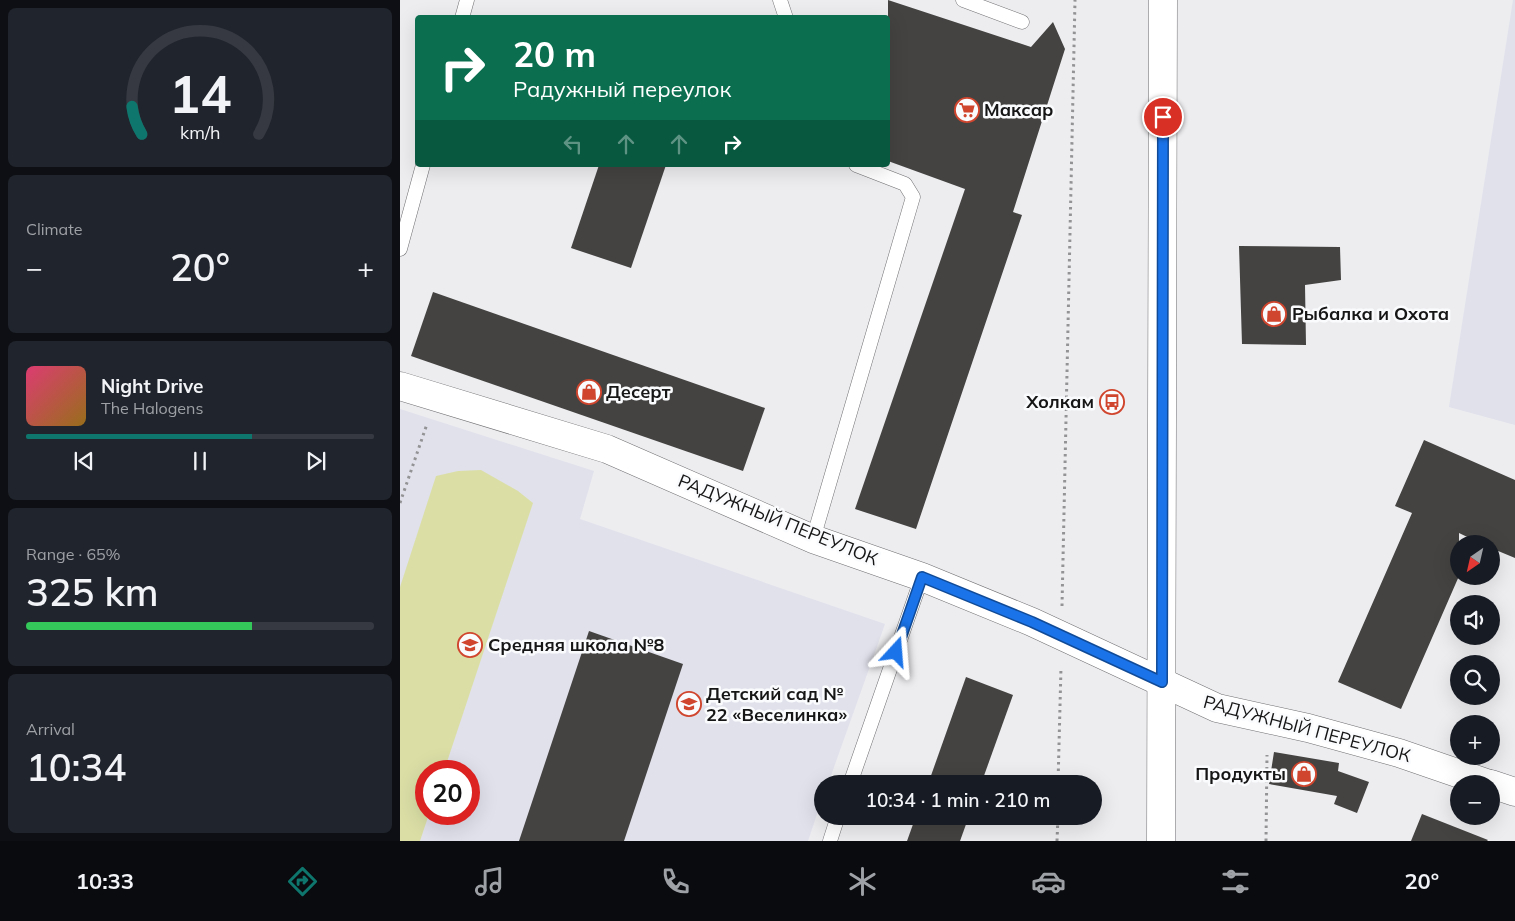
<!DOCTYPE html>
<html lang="en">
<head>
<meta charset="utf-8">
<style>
	:root { --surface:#171b24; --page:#20242c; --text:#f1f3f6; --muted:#9ea1a6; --line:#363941; --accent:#0f766e }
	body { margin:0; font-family:Mulish,sans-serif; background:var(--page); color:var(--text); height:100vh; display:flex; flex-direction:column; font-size:19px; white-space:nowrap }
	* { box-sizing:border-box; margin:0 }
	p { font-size:16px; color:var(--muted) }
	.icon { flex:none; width:28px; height:28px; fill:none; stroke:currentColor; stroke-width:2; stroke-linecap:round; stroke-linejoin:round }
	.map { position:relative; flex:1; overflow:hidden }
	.sheet { display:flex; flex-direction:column; gap:8px; padding:8px; background:#0d0f14; width:400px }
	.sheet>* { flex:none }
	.guide { position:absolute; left:15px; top:15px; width:475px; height:152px; border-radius:5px; box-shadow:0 5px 20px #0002; background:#0b6e4f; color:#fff; overflow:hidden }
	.needle { width:32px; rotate:214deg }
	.fabs { position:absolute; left:1050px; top:535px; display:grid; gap:10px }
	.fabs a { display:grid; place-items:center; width:50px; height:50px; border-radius:50%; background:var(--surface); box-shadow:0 5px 20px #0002; font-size:25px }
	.speed { position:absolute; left:15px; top:760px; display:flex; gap:10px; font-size:25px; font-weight:700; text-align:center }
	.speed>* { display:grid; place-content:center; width:65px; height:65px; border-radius:50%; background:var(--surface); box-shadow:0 5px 20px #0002; line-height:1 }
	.speed .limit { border:8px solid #d22; background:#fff; color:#111 }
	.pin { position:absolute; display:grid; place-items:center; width:42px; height:42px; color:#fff; margin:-21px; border:2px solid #fff; border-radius:50%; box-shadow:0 1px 5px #0007 }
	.me { position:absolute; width:55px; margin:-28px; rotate:19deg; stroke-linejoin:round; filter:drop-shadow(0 0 4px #0008) }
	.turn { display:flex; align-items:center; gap:18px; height:105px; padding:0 15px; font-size:22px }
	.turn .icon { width:65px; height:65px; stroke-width:2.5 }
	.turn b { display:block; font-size:35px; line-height:42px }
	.lanes { display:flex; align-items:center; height:48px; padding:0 15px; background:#0003; justify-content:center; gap:25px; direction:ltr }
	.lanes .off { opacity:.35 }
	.big { font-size:38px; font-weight:600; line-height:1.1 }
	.sheet .tile { flex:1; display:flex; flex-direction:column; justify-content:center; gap:8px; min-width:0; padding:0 18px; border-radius:8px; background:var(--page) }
	.sheet .dial { align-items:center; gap:0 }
	.dial svg { height:130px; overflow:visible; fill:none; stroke:var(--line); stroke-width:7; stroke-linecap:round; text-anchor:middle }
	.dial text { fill:var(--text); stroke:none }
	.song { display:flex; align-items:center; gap:15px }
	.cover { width:60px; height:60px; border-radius:8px; background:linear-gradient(135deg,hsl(340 70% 55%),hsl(40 70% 35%)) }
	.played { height:5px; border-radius:2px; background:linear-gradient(90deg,var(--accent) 65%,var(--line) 65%) }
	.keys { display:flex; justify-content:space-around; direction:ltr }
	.heat { display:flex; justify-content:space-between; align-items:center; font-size:28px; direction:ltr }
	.charge { height:8px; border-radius:4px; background:linear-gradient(90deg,#34c759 65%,var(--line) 0) }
	.trip { position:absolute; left:414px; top:775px; width:288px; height:50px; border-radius:25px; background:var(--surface); box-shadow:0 5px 20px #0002; font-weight:600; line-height:50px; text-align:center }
	.tab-bar { display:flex; height:80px; justify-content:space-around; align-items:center; background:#090b0e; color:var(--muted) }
	.tab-bar .icon { width:35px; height:35px }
	.tab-bar .active { color:var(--accent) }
	.tab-bar b { font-size:22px; color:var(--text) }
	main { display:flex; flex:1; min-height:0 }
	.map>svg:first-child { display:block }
	.built { fill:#e0e1eb; fill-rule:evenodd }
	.green { fill:#dbdfa6 }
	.building { fill:#454341 }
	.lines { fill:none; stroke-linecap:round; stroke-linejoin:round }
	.service-casing { stroke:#707073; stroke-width:15 }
	.minor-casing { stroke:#707073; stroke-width:29 }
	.primary-casing { stroke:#707073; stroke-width:29 }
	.path { stroke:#939395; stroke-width:3; stroke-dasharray:2.5 4; stroke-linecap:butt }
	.service { stroke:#fff; stroke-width:14 }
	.minor { stroke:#fff; stroke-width:28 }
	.primary { stroke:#fff; stroke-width:28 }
	.route-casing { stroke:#114b97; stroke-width:12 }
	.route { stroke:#1a73e8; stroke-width:9 }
	.labels { text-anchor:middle; stroke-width:5; stroke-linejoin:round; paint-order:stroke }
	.poi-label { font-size:18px; font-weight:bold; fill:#161617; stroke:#fafbfd; text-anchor:start }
	.street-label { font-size:18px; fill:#161617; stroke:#fafbfd }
</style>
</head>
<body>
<main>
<section class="sheet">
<div class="tile dial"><svg viewBox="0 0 100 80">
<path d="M14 69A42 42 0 1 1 86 69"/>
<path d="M14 69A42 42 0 0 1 8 52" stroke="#0f766e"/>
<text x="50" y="56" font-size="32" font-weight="700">14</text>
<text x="50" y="72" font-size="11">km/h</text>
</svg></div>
<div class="tile"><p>Climate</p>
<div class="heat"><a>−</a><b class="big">20°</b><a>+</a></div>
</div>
<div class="tile">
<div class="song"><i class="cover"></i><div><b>Night Drive</b><p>The Halogens</p></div></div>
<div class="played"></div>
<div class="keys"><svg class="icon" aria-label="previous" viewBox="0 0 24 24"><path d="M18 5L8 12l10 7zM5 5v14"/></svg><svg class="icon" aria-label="pause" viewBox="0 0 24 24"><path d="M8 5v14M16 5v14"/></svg><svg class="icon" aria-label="next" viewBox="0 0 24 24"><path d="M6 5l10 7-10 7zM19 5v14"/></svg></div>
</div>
<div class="tile"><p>Range · 65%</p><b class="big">325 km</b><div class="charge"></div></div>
<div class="tile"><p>Arrival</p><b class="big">10:34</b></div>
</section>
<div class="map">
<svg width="1115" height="841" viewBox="0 0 1115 841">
	<rect width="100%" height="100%" fill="#ededf0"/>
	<g class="built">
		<polygon points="1113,0 1115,0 1115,425 1049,407"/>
		<path d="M0,409L194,471L180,519L485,624L428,784H422V799L408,841H0ZM26,771H69V814H26Z"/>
	</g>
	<polygon class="green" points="81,470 118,491 133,503 44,771 26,771 26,814 29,814 20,841 0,841 0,587 36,476 58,471"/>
	<g class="building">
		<polygon points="488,0 631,47 653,22 665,49 613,212 622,215 516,529 455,509 565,189 488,161"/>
		<polygon points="199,165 266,165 231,268 171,248"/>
		<polygon points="839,246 940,247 941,280 905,285 906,345 842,344"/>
		<polygon points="33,292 365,408 343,471 11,356"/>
		<polygon points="1024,440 1115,480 1115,558 1091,548 1091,544 1082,544 1059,533 1059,576 1001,709 938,682 1012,513 995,506"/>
		<polygon points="189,631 283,664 224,841 119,841"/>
		<polygon points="566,677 613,695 581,784 528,784"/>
		<polygon points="874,752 939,763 938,771 969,782 957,813 934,804 937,796 869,784"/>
		<polygon points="1022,814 1088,840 1087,841 1011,841"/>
		<polygon points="516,816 569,816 560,841 507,841"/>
	</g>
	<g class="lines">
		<defs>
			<g id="service">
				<polyline points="380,0 386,18"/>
				<polyline points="563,0 622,22"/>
				<polyline points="62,18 67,0"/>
				<polyline points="0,249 23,165"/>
				<polyline points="413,539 513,197 505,184 456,165"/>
				<polyline points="450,784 522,577"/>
				<polyline points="430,841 438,816"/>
			</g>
			<g id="minor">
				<polyline points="0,386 207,449 413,539 522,577 632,622 817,708 908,728 999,753 1089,784"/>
				<polyline points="1091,784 1115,792"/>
			</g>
			<polyline id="primary" points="761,841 763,0"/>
		</defs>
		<use href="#service" class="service-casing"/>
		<use href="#minor" class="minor-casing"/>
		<use href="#primary" class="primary-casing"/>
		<g class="path">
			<polyline points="0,503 27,424"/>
			<polyline points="662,606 675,0"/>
			<polyline points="658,784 661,667"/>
			<polyline points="657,841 658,816"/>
			<polyline points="866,841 867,755"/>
		</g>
		<use href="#service" class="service"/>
		<use href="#minor" class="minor"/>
		<use href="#primary" class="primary"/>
	</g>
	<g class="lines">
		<defs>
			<polyline id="route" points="496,652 522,577 632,622 762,682 763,117"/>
		</defs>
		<use href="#route" class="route-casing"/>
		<use href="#route" class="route"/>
	</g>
	<defs>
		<symbol id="supermarket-ring" viewBox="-11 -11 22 22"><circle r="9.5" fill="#fafbfd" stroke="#d0452d" stroke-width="1.5"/><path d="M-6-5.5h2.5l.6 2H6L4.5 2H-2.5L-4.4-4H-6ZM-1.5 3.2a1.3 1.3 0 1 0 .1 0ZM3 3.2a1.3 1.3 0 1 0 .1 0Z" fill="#d0452d"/></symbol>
		<symbol id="shop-ring" viewBox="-11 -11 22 22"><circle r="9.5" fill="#fafbfd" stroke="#d0452d" stroke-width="1.5"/><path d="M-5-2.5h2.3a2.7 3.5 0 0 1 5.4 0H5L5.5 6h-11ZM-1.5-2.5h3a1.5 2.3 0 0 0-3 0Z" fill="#d0452d"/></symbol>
		<symbol id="bus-ring" viewBox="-11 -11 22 22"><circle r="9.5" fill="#fafbfd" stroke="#d0452d" stroke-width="1.5"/><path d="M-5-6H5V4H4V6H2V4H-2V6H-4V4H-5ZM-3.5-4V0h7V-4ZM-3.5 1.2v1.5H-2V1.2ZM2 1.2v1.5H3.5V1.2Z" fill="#d0452d"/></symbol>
		<symbol id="school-ring" viewBox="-11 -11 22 22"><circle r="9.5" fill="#fafbfd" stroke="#d0452d" stroke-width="1.5"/><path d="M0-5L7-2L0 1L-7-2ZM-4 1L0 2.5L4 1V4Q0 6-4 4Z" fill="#d0452d"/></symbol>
	</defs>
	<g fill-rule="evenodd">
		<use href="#supermarket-ring" x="553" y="96" width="28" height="28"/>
		<use href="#shop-ring" x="860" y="300" width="28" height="28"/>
		<use href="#shop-ring" x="175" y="378" width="28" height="28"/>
		<use href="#bus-ring" x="698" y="388" width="28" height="28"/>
		<use href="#school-ring" x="56" y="631" width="28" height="28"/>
		<use href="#school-ring" x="275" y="690" width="28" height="28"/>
		<use href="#shop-ring" x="890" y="760" width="28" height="28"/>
	</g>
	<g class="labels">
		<g class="poi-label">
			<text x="584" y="116">Максар</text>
			<text x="892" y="320">Рыбалка и Охота</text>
			<text x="206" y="398">Десерт</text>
			<text x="694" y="408" text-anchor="end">Холкам</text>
			<text x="88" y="651">Средняя школа №8</text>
			<text x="306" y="700">Детский сад №<tspan x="306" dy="21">22 «Веселинка»</tspan></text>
			<text x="886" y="780" text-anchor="end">Продукты</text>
		</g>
		<g class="street-label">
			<text transform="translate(378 520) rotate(22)" y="6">РАДУЖНЫЙ ПЕРЕУЛОК</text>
			<text transform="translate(907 729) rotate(15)" y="6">РАДУЖНЫЙ ПЕРЕУЛОК</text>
		</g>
	</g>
</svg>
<div class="fabs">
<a><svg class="needle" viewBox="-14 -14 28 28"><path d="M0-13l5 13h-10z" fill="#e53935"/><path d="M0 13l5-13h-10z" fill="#9ea1a6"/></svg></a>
<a><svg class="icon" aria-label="sound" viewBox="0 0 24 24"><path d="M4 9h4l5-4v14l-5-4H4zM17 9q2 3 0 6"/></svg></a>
<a><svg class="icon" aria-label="search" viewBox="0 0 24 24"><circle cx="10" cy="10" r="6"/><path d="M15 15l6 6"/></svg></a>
<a>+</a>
<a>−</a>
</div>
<div class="speed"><div class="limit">20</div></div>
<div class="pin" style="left:763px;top:117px;background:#d93025"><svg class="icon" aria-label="arrive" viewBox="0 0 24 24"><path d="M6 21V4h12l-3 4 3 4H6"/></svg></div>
<svg class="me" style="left:496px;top:652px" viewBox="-20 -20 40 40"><path d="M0-17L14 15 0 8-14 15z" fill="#1a73e8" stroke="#fff" stroke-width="4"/></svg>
<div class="trip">10:34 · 1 min · 210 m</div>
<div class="guide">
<div class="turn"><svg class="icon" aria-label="right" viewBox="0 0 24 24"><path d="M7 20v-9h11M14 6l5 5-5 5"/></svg><div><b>20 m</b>Радужный переулок</div></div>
<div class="lanes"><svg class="icon off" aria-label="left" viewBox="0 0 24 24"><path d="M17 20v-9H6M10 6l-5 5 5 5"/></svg><svg class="icon off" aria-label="ahead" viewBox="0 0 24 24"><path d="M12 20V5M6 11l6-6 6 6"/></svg><svg class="icon off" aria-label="ahead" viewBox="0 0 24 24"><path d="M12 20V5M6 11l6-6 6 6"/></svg><svg class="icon" aria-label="right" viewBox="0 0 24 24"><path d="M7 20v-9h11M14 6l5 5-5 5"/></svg></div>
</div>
</div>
</main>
<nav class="tab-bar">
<b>10:33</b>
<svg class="icon active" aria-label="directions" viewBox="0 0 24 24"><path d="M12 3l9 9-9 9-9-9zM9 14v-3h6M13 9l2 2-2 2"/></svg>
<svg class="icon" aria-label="music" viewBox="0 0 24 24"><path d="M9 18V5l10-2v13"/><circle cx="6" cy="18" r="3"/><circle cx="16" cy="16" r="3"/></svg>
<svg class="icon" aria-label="phone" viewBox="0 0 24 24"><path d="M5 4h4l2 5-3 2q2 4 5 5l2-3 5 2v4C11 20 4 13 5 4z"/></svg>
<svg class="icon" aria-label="climate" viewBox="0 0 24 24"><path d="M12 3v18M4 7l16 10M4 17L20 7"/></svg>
<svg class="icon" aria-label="car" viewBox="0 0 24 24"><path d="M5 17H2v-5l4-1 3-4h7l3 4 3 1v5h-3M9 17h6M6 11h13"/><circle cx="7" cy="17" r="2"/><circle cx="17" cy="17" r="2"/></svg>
<svg class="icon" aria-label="filters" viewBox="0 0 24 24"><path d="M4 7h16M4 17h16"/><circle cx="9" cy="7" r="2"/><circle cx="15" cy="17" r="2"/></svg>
<b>20°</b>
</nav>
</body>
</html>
